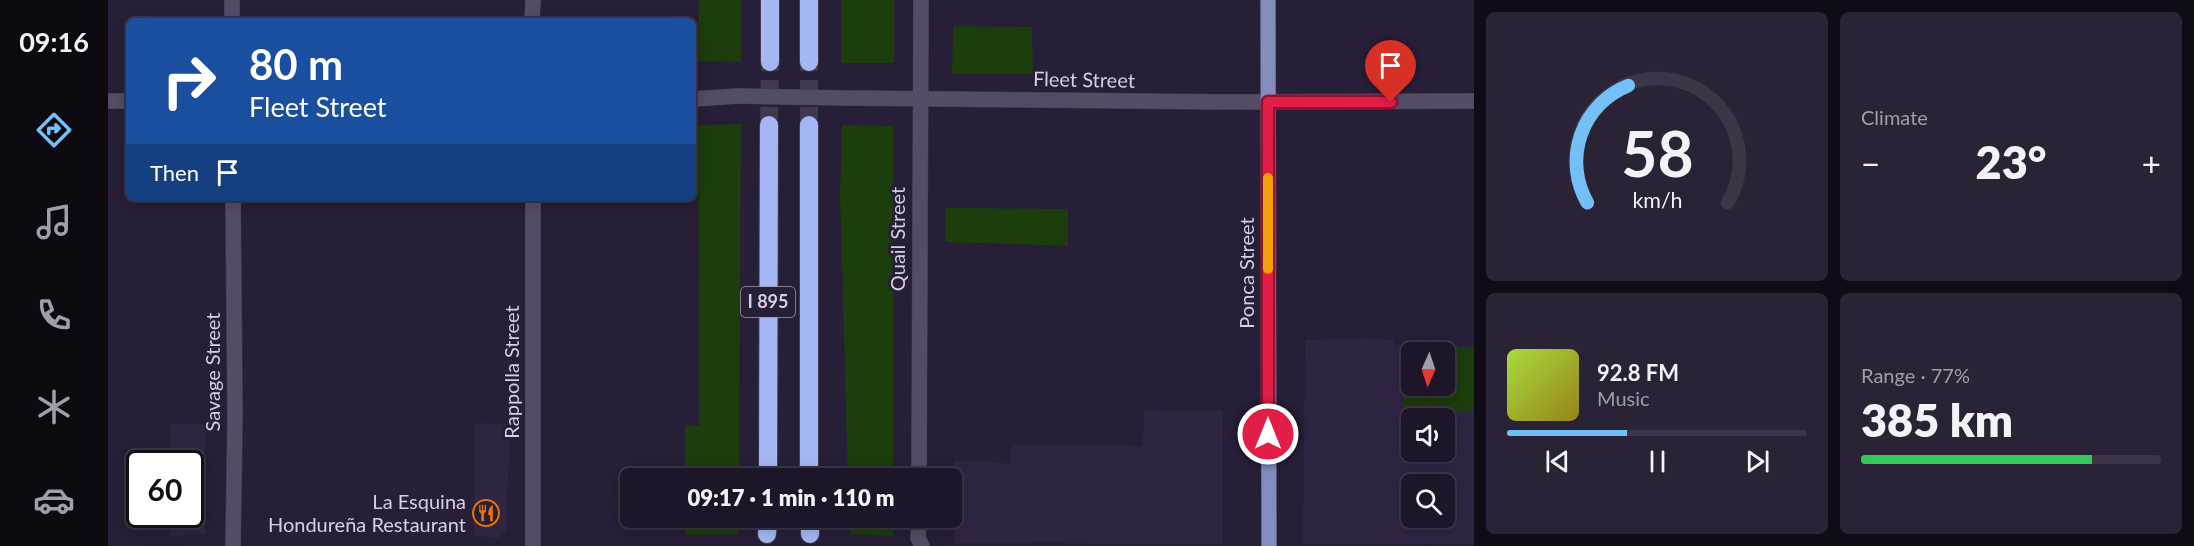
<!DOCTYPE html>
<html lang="en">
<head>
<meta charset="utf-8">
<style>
	:root { --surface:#1d1629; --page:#2a2335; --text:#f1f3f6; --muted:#a09fa8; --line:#3b3546; --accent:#74c0f6 }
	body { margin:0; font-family:Lato,sans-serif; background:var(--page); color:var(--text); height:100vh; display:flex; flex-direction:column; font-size:22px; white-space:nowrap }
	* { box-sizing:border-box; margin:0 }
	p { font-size:20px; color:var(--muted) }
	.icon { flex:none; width:33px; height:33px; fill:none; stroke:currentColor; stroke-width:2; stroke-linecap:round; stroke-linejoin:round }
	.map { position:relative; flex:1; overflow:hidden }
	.drawer { display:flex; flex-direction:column; gap:12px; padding:12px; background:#100c17; width:720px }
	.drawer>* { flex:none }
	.hud { position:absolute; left:18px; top:18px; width:570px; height:183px; border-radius:9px; box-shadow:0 3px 15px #0003,0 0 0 2px var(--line); background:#1a4fa0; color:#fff; overflow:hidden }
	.needle { width:39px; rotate:183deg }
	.tools { position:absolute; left:1293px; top:342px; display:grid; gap:12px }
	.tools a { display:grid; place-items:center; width:54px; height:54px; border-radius:9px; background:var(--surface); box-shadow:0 3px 15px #0003,0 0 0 2px var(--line); font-size:30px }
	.speed { position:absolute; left:18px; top:450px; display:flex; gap:12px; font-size:30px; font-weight:700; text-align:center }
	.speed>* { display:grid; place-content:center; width:78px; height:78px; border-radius:50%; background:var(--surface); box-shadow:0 3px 15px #0003,0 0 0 2px var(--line); line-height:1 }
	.speed .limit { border:3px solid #111; border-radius:9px; background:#fff; color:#111 }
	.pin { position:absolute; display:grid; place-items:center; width:51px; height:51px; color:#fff; margin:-62px -26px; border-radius:50% 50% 50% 0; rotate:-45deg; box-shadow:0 0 6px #0007 }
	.pin .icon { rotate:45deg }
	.me { position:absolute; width:66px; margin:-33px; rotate:0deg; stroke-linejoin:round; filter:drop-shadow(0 0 4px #0008) }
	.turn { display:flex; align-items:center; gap:21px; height:126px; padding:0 24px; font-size:27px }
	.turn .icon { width:78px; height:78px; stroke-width:2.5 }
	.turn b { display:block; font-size:42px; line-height:51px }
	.then { display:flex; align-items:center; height:57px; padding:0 24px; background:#0003; gap:12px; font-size:22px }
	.big { font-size:45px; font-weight:800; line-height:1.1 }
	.drawer .tile { flex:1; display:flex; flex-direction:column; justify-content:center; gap:9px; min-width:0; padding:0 21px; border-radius:9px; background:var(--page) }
	.drawer .dial { align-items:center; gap:0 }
	.dial svg { height:156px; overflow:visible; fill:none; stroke:var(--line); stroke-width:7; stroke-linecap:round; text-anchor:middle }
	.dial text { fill:var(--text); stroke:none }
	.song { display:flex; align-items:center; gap:18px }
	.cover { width:72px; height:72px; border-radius:9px; background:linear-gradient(135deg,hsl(80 70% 55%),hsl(50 70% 35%)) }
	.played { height:6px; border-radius:3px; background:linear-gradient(90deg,var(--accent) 40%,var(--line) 40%) }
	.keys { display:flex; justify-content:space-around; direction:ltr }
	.heat { display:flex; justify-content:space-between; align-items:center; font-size:33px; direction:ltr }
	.charge { height:9px; border-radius:4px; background:linear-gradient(90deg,#34c759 77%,var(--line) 0) }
	.drawer .tiles { flex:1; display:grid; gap:12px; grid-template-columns:repeat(2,1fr) }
	.trip { position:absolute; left:512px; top:468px; width:342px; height:60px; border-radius:9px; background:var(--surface); box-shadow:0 3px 15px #0003,0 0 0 2px var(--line); font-weight:800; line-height:60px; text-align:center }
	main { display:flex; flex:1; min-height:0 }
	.dock { display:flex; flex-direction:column; width:108px; justify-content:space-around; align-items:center; background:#0c0910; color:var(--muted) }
	.dock .icon { width:42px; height:42px }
	.dock .on { color:var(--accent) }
	.dock b { font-size:27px; color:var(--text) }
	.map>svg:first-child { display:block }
	.built { fill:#302443; fill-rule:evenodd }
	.green { fill:#1c3d0c; fill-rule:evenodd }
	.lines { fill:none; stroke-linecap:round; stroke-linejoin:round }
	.motorway-tunnel { stroke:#413950; stroke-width:18; stroke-dasharray:18 9; stroke-linecap:butt }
	.minor-casing { stroke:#433b50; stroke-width:16 }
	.primary-casing { stroke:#433b50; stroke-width:16 }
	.motorway-casing { stroke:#433b50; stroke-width:20 }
	.minor { stroke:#544b67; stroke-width:15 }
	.primary { stroke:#838cbc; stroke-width:15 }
	.motorway { stroke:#a3b7f4; stroke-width:18 }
	.minor-bridge-casing { stroke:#433b50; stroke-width:16; stroke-linecap:butt }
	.minor-bridge { stroke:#544b67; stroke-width:15 }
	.route-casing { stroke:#92132f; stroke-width:15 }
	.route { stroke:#e11d48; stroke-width:10 }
	.slow { stroke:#f59e0b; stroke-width:10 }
	.labels { text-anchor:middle; stroke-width:6; stroke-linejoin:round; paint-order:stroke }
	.shield { fill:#271e37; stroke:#a19bad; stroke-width:1.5 }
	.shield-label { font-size:18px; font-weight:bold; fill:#d5d0e0 }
	.street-label { font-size:20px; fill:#d5d0e0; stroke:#271e37 }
	.poi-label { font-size:20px; fill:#d5d0e0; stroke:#271e37; text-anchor:end }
</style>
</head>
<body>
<main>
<nav class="dock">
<b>09:16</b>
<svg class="icon on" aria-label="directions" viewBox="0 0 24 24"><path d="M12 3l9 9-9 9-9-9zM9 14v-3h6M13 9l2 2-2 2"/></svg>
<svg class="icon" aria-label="music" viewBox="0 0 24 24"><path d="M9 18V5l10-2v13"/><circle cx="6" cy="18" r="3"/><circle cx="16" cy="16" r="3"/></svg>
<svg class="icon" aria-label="phone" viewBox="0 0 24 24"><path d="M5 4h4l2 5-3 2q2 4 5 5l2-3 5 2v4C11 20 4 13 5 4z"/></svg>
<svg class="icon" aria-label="climate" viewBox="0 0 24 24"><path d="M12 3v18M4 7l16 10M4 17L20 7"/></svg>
<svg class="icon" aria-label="car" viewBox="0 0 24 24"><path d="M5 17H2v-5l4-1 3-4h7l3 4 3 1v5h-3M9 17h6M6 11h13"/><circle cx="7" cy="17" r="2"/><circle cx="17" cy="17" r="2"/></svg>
</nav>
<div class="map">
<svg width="1366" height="546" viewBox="0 0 1366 546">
	<rect width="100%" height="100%" fill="#271e37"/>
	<g class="built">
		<path d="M1254,338L1286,340L1287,345L1366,346V544H1195L1197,340ZM1304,352H1336V386H1304ZM1304,418H1336V452H1304ZM1304,484H1336V518H1304Z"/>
		<polygon points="1036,410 1115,411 1115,544 847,543 846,461 877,461 903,464 902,445 1035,446"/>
		<polygon points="367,423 402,424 398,531 390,538 366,536"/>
		<polygon points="62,424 97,424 97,534 62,536 62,515 82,514 82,464 62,463"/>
	</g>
	<g class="green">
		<polygon points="591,0 633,0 633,62 590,61"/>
		<rect x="733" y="0" width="53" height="63"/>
		<polygon points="845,26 924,27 925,74 844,74"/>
		<polygon points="633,124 631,478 577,478 577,425 591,426 590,125"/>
		<polygon points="734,125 785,126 785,478 740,478 732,195"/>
		<polygon points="838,208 960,209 960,246 838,242"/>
		<path d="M1296,347L1366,348V411H1296ZM1336,352V386H1304V352Z"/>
		<polygon points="577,518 631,518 631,534 577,535"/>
		<polygon points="741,518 785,518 785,536 742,534"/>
	</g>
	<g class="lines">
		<g class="motorway-tunnel">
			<polyline points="661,125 662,62"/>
			<polyline points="701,125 701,62"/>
		</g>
		<defs>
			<g id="minor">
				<polyline points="124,0 124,21"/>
				<polyline points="424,21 425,0"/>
				<polyline points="737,98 1121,102 1366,101"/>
				<polyline points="585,99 630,96"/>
				<polyline points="0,101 21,101"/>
				<polyline points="425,198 425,546"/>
				<polyline points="811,478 813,0"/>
				<polyline points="811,518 810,538 814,546"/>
				<polyline points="125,546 127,416 125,198"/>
			</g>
			<polyline id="primary" points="1160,0 1161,546"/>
			<g id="motorway">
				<polyline points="662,62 662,0"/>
				<polyline points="701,62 701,0"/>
				<polyline points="701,125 701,478"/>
				<polyline points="660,478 661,125"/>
				<polyline points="702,518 702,534"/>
				<polyline points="659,534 660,518"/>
			</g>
		</defs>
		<use href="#minor" class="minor-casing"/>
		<use href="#primary" class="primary-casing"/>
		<use href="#motorway" class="motorway-casing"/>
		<use href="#minor" class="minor"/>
		<use href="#primary" class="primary"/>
		<use href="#motorway" class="motorway"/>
		<defs>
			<polyline id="minor-bridge" points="630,96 737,98"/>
		</defs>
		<use href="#minor-bridge" class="minor-bridge-casing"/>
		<use href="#minor-bridge" class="minor-bridge"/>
	</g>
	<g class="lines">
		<defs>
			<polyline id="route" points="1160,434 1160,102 1283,102"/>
		</defs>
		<use href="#route" class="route-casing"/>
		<use href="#route" class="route"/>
		<polyline class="slow" points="1160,178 1160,269"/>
	</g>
	<defs>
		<symbol id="restaurant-ring" viewBox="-11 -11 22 22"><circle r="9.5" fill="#271e37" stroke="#e8710a" stroke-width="1.5"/><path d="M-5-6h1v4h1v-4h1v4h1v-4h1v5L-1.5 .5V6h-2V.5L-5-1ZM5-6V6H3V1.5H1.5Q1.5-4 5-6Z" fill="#e8710a"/></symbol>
	</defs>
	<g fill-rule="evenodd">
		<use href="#restaurant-ring" x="363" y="498" width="30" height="30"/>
	</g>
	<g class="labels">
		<rect class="shield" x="633" y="287" width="54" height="30" rx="4.5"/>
		<g class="shield-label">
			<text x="660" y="308">I 895</text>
		</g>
		<g class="street-label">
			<text transform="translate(976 80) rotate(1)" y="7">Fleet Street</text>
			<text transform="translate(790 239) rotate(-90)" y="7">Quail Street</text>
			<text transform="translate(1139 273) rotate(-90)" y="7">Ponca Street</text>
			<text transform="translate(105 372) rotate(-90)" y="7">Savage Street</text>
			<text transform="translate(404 372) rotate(-90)" y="7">Rappolla Street</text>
		</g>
		<g class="poi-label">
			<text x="358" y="509">La Esquina<tspan x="358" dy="23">Hondureña Restaurant</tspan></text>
		</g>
	</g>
</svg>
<div class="tools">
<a><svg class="needle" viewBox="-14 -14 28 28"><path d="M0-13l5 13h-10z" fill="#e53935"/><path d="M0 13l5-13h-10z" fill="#a09fa8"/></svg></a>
<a><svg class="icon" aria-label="sound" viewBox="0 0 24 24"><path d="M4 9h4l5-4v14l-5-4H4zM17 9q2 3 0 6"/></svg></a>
<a><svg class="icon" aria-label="search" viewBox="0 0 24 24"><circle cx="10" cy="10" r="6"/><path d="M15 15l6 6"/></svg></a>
</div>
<div class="speed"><div class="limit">60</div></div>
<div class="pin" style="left:1283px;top:102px;background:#d93025"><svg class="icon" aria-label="arrive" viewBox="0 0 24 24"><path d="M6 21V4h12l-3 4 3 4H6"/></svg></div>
<svg class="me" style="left:1160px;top:434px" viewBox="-20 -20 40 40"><circle r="17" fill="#e11d48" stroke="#fff" stroke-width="3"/><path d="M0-11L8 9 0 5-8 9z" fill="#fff"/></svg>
<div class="trip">09:17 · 1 min · 110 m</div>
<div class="hud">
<div class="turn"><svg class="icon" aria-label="right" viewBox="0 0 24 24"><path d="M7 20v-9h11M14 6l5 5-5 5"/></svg><div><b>80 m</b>Fleet Street</div></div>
<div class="then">Then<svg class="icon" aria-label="arrive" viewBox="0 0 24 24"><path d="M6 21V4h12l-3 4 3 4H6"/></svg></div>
</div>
</div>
<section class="drawer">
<div class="tiles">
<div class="tile dial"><svg viewBox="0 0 100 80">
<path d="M14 69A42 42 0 1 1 86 69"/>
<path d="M14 69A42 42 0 0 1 35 9" stroke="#74c0f6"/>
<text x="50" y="56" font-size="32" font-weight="700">58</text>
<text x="50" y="72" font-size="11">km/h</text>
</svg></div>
<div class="tile"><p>Climate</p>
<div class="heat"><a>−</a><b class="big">23°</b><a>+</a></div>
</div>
<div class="tile">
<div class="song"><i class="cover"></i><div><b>92.8 FM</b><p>Music</p></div></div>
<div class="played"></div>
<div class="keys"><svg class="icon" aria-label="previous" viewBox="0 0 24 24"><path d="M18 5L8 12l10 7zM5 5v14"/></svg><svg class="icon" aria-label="pause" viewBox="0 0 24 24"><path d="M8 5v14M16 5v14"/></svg><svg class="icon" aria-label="next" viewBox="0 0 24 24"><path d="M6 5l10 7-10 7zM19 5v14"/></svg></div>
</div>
<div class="tile"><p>Range · 77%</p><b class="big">385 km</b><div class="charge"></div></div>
</div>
</section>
</main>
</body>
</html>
